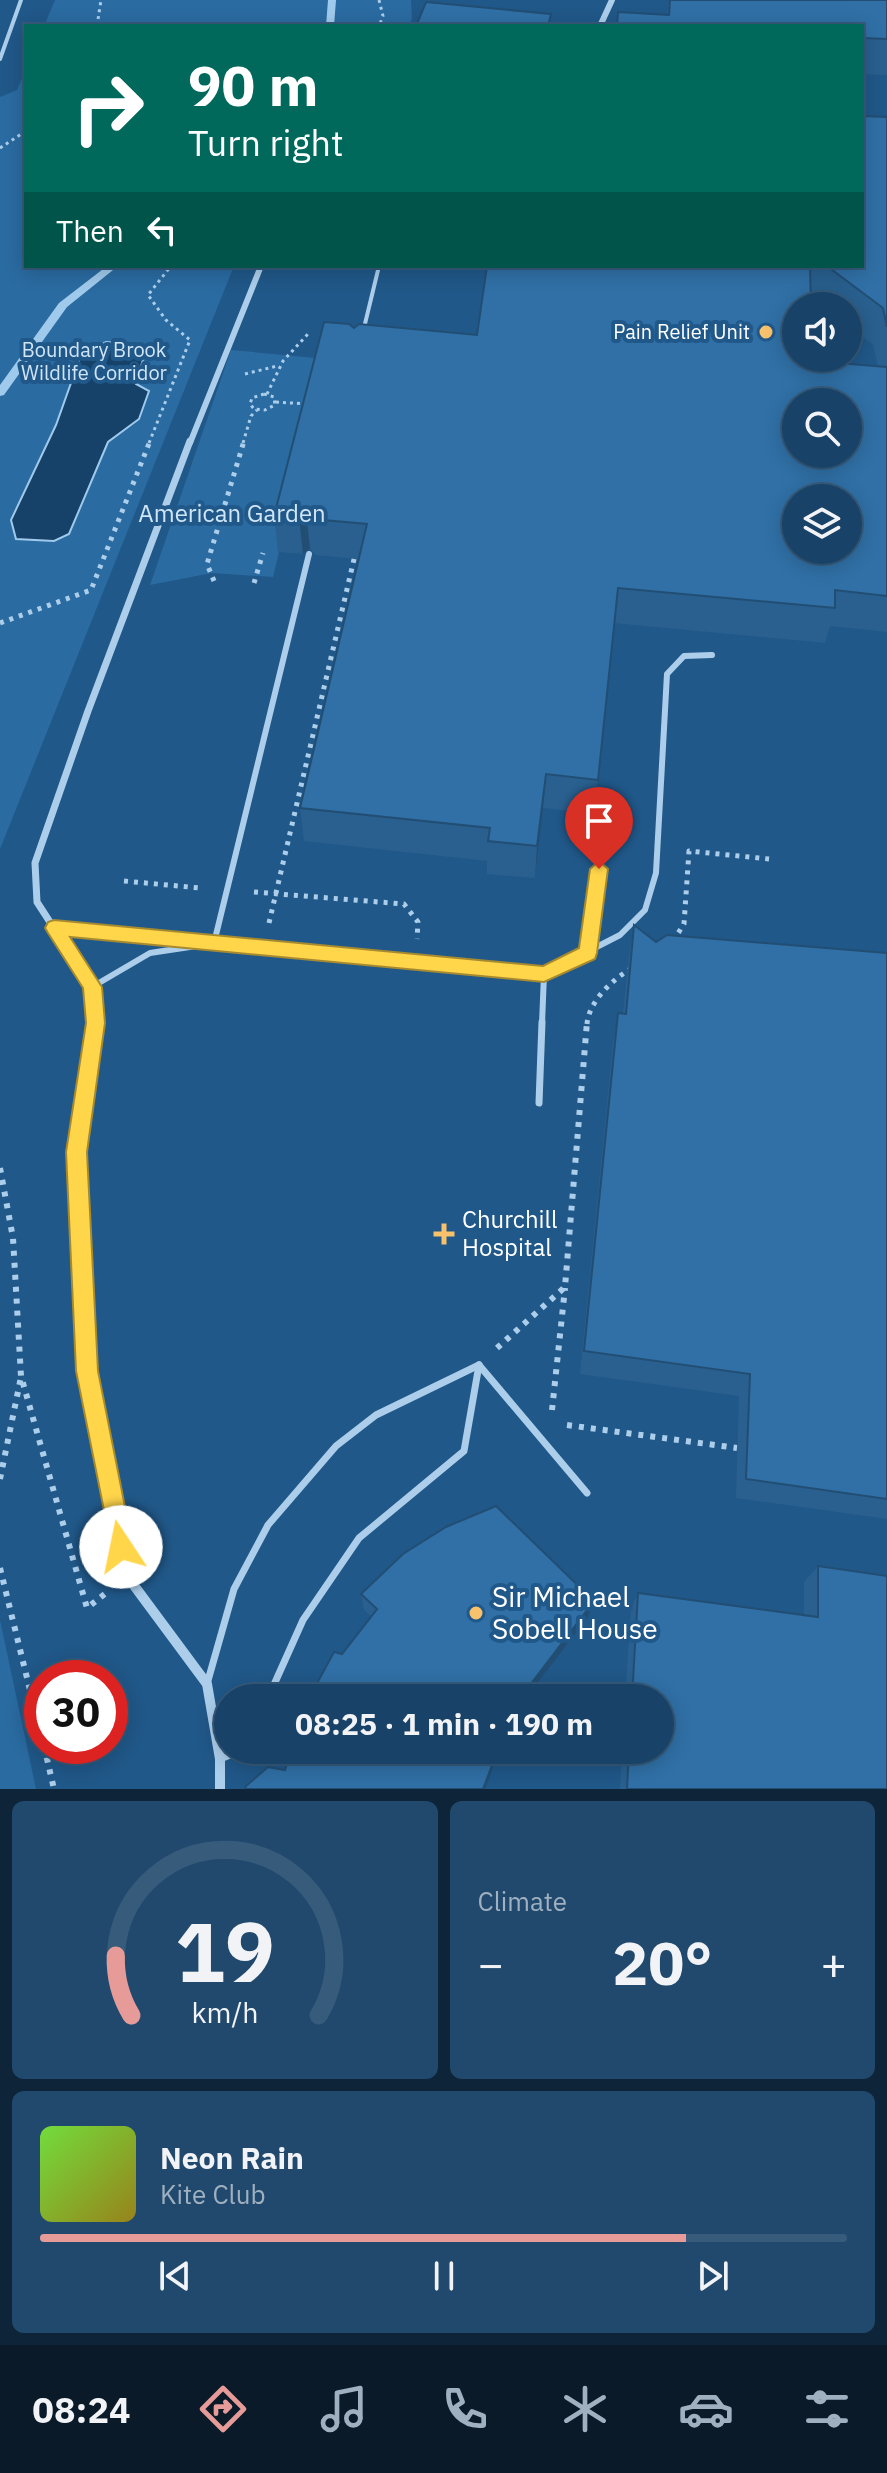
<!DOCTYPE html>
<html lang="en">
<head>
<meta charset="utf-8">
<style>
	:root { --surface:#184267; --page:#21496d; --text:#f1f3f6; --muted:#9fb0c0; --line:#365b7b; --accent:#e69b98 }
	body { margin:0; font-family:"IBM Plex Sans",sans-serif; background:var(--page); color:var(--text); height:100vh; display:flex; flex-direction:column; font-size:30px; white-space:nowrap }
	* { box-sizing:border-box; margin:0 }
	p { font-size:26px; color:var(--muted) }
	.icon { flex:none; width:44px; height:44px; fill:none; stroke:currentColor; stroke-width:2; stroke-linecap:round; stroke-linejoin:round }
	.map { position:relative; height:1789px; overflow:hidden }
	.sheet { display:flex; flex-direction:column; gap:12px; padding:12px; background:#0d2439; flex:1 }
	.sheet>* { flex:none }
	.hud { position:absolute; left:24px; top:24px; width:840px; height:244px; border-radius:0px; box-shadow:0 4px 20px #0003,0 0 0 2px var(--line); background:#00695c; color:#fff; overflow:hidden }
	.fabs { position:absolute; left:782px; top:292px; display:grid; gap:16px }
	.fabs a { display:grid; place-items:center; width:80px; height:80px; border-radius:50%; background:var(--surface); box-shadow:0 4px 20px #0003,0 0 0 2px var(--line); font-size:40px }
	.speed { position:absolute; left:24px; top:1660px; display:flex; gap:16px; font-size:40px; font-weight:700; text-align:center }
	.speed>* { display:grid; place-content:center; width:104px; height:104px; border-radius:50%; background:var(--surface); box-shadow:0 4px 20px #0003,0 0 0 2px var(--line); line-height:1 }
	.speed .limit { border:12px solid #d22; background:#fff; color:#111 }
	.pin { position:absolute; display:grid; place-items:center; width:68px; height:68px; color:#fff; margin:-82px -34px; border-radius:50% 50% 50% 0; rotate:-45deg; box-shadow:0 0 8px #0007 }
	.pin .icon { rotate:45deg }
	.me { position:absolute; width:88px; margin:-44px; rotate:349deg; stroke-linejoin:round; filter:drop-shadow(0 0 6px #0008) }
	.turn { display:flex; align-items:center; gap:28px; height:168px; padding:0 32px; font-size:36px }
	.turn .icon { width:104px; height:104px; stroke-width:2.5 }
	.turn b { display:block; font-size:56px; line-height:68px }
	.then { display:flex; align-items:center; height:76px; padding:0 32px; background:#0003; gap:16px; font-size:30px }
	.big { font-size:60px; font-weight:700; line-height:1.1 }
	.sheet .tile { flex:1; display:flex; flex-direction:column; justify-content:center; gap:12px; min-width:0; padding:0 28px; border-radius:12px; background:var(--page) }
	.sheet .dial { align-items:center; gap:0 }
	.dial svg { height:208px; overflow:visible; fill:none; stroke:var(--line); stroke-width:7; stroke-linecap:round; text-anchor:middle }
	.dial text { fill:var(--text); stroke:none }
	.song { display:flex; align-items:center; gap:24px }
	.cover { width:96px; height:96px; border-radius:12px; background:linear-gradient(135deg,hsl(100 70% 55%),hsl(50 70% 35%)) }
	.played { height:8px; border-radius:4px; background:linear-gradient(90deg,var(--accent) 80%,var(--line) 80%) }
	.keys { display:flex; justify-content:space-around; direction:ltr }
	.heat { display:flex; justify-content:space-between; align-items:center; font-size:44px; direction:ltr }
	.sheet .tiles { flex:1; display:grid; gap:12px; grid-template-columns:1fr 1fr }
	.tile:last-child { grid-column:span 2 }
	.trip { position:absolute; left:214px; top:1684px; width:460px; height:80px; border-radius:40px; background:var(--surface); box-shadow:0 4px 20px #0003,0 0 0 2px var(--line); font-weight:700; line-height:80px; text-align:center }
	.dock { display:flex; height:128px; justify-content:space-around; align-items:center; background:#0a1a29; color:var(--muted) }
	.dock .icon { width:56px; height:56px }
	.dock .selected { color:var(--accent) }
	.dock b { font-size:36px; color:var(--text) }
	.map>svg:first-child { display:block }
	.green { fill:#2a6ba1 }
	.water { fill:#164168; stroke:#a0caec; stroke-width:2 }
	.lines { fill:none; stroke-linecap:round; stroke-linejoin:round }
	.stream { fill:#a0caec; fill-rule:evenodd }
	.path-far2 { stroke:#acceeb; stroke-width:3; stroke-dasharray:3 4; stroke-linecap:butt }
	.path-far1 { stroke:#acceeb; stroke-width:5; stroke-dasharray:4 6; stroke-linecap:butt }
	.path { stroke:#acceeb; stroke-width:6; stroke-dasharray:5 7; stroke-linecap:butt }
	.service-far2 { stroke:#acceeb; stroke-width:4 }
	.service-far1 { stroke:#acceeb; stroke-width:6 }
	.service { stroke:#acceeb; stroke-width:7 }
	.minor-far2 { stroke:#acceeb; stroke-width:6 }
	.minor-far1 { stroke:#acceeb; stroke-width:7 }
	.minor { stroke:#acceeb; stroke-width:10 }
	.wall { fill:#29608f; fill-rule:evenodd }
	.shaded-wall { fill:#224e74 }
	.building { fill:#3070a6; stroke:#224e74; stroke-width:2; fill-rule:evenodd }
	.route { fill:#ffd54a; stroke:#a68a30; stroke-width:2 }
	.poi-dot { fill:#f8c26d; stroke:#205889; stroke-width:3 }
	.labels { text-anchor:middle; stroke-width:8; stroke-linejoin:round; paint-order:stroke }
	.far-poi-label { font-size:20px; fill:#fff; stroke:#205889; text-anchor:end }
	.far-park-label { font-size:20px; fill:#d0e6f8; stroke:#205889 }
	.park-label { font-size:24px; fill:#d0e6f8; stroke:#205889 }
	.poi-label { font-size:24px; fill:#fff; stroke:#205889; text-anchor:start }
	.near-poi-label { font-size:28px; fill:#fff; stroke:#205889; text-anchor:start }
</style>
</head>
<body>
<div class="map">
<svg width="887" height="1789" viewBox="0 0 887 1789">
	<rect width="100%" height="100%" fill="#205889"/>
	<g class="green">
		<polygon points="55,0 411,0 412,19 409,26 44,26"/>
		<polygon points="26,69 26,266 234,266 0,849 0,97 17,90"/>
		<polygon points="231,350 326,359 273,577 212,573 150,585"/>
		<polygon points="0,1620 36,1789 0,1789"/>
	</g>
	<polygon class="water" points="106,342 129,344 144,356 136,384 149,391 139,419 108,442 69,534 54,541 16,539 11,520 56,425 81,355"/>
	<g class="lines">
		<g class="stream">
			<polygon points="328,0 336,0 334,26 326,26"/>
			<polygon points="107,266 118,266 67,307 4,395 0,396 0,385 59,303"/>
		</g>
		<g class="path-far2">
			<polyline points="379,0 383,16 379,26"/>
			<polyline points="97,26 101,0"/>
			<polyline points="0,148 26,131"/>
			<polyline points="245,374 277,366"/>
			<polygon points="264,394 274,397 275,405 265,410 254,409 250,404 252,398"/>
			<polyline points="267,394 283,361 308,334"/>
			<polyline points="276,402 307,404"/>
			<polyline points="149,443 190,340 166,320 148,295 171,266"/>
			<polyline points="243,443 251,416 257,410"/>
		</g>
		<g class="path-far1">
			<polyline points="214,581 207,564 244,441"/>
			<polyline points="254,583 263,553"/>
			<polyline points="0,623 91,590 150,441"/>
			<polyline points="124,881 200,888"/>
			<polyline points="254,892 404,904 418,922 417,939"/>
			<polyline points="269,923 355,555"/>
			<polyline points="673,941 684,924 689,851 769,859"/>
			<path d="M587,1024C589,1001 613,979 632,968"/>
		</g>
		<g class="path">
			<polyline points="0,1168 13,1238 21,1376 87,1608 106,1593"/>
			<polyline points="497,1348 565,1287 587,1022"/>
			<polyline points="552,1410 565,1288"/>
			<polyline points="567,1425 737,1448"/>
			<polyline points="0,1479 21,1377"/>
			<polyline points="0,1568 42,1739"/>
			<polyline points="44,1746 54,1789"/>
		</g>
		<g class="service-far2">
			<polyline points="0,59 21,0"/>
			<polyline points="363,332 379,266"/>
		</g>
		<g class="service-far1">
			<polyline points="54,928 544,974 620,935 645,910 656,873 667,674 684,656 712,655"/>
			<polyline points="214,943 309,554"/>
			<polyline points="588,953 603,840"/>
			<polyline points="92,987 150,953 203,945"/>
			<polyline points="542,1024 544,974"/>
		</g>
		<g class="service">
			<polyline points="539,1103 542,1022"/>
			<polyline points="479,1365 587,1493"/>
			<polyline points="207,1684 234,1589 268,1525 336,1446 376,1415 479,1365"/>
			<polyline points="268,1698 303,1620 359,1538 464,1451 479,1365"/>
			<polyline points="220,1759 243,1750"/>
		</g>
		<g class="minor-far2">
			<polyline points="600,26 612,0"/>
			<polyline points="190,443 261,266"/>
		</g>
		<polyline class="minor-far1" points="95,1024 92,987 37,902 35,863 88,711 190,441"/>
		<polyline class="minor" points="95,1022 77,1152 87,1371 127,1576 207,1684 220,1759 220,1789"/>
	</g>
	<g class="wall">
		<polygon points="669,0 887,0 887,75 862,74 862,26 667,15"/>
		<path d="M887,117V632L830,626L825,643L614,623L594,814L543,808L535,878L487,874V861L304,841L300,808L359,559L315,555L310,548L303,554L278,552L274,516L354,328L477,335L487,266H862ZM811,296L824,306H848V325L873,345L878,366L814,361Z"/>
		<polygon points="634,925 656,942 887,953 887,1519 736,1498 739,1396 580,1374 613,1043 618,1013 623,1014 629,956"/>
		<polygon points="818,1566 887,1789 620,1789 622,1750 660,1750 660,1698 625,1698 631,1608 638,1593 804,1615 804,1582"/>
		<polygon points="361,1594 594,1601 588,1617 342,1654 371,1616 364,1610"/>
	</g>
	<g class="shaded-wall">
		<polygon points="306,512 310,548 303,554 299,518"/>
		<polygon points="546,774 543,808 535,878 537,846"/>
		<polygon points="594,1601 588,1617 526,1698 520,1698"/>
		<polygon points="501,1750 504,1750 502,1757 494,1765 485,1789 483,1789 496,1755"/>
	</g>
	<g class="building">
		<polygon points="670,0 887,0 887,39 862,38 862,26 617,26 618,12 669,15"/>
		<polygon points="426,2 551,14 548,26 416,26"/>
		<polygon points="862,116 887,117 887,327 883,308 827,266 862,266"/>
		<path d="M487,266H810L811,306H796V358H813L814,361L887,367V596L835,590V608L618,588L598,780L546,774L537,846L488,841L490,828L300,808L367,524L312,519L306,512L299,518L274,516L324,322L349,324L354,328L359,324L477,335ZM796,402H848V454H796ZM796,498H848V550H796Z"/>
		<polygon points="634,925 656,942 667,935 887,953 887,1499 746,1479 750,1374 584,1351 618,1013 626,1014"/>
		<polygon points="496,1506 594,1601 520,1698 309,1698 334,1652 342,1654 377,1609 361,1594 403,1554 446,1527"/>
		<polygon points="818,1566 887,1576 887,1789 627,1789 629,1750 660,1750 660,1698 632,1698 638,1593 818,1617"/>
		<polygon points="292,1750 501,1750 496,1755 483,1789 245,1789 246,1786 268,1767 285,1770"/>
	</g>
	<polygon class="route" points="599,861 608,869 597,953 595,959 544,982 70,937 102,987 105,1023 87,1152 98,1371 133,1547 130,1555 121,1558 113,1555 76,1371 66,1152 86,1023 83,988 48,933 45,928 48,922 54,920 543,966 579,948 590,869"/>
	<g class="poi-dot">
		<circle cx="766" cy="332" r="8"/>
		<path d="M440 1222h8v8h8v8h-8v8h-8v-8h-8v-8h8z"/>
		<circle cx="476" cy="1613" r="8"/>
	</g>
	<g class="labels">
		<g class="far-poi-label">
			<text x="750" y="339">Pain Relief Unit</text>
		</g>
		<g class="far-park-label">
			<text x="94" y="357">Boundary Brook<tspan x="94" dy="23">Wildlife Corridor</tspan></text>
		</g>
		<g class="park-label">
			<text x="232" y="522">American Garden</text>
		</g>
		<g class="poi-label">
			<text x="462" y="1228">Churchill<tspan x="462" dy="28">Hospital</tspan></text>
		</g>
		<g class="near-poi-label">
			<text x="492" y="1607">Sir Michael<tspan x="492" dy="32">Sobell House</tspan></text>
		</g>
	</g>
</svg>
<div class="fabs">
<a><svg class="icon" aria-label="sound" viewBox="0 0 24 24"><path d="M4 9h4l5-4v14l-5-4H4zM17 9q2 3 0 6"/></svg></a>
<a><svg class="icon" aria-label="search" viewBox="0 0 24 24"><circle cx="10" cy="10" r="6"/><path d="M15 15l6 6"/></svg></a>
<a><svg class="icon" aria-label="layers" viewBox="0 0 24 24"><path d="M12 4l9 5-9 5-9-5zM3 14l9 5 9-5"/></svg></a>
</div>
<div class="speed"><div class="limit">30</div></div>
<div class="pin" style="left:599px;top:869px;background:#d93025"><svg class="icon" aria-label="arrive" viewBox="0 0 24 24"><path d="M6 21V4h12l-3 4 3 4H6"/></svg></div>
<svg class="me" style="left:121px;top:1547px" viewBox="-20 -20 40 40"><circle r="19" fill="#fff"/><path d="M0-13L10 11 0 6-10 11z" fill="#ffd54a"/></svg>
<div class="trip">08:25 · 1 min · 190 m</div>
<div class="hud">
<div class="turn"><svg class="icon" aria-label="right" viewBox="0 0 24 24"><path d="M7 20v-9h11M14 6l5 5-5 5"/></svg><div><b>90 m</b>Turn right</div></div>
<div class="then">Then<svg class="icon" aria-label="left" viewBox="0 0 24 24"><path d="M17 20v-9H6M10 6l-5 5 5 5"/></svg></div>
</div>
</div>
<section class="sheet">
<div class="tiles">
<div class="tile dial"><svg viewBox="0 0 100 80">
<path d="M14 69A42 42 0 1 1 86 69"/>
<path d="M14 69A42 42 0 0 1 8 46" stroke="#e69b98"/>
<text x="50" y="56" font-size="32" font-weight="700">19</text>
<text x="50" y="72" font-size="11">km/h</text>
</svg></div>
<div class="tile"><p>Climate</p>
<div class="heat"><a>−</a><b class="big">20°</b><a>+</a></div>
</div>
<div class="tile">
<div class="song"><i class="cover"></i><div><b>Neon Rain</b><p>Kite Club</p></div></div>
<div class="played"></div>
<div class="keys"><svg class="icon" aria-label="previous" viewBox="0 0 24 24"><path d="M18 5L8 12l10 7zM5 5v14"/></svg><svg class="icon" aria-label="pause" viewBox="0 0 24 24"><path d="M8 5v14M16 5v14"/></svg><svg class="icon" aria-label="next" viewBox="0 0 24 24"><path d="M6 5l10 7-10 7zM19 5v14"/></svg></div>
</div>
</div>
</section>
<nav class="dock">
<b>08:24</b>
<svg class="icon selected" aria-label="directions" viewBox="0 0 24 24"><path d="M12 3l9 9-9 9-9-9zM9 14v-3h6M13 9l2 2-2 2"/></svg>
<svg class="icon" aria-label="music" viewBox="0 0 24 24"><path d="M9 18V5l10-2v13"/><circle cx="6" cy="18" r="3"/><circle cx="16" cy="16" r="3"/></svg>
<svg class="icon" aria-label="phone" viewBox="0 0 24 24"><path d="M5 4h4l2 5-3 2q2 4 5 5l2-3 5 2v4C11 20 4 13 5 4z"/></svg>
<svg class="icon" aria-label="climate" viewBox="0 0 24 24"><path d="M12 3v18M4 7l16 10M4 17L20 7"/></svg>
<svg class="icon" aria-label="car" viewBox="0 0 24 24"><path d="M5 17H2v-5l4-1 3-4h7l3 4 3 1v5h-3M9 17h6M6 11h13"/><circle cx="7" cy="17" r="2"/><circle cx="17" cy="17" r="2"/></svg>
<svg class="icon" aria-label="filters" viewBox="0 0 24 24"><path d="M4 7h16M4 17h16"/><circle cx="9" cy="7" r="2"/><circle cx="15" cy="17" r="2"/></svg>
</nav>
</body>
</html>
